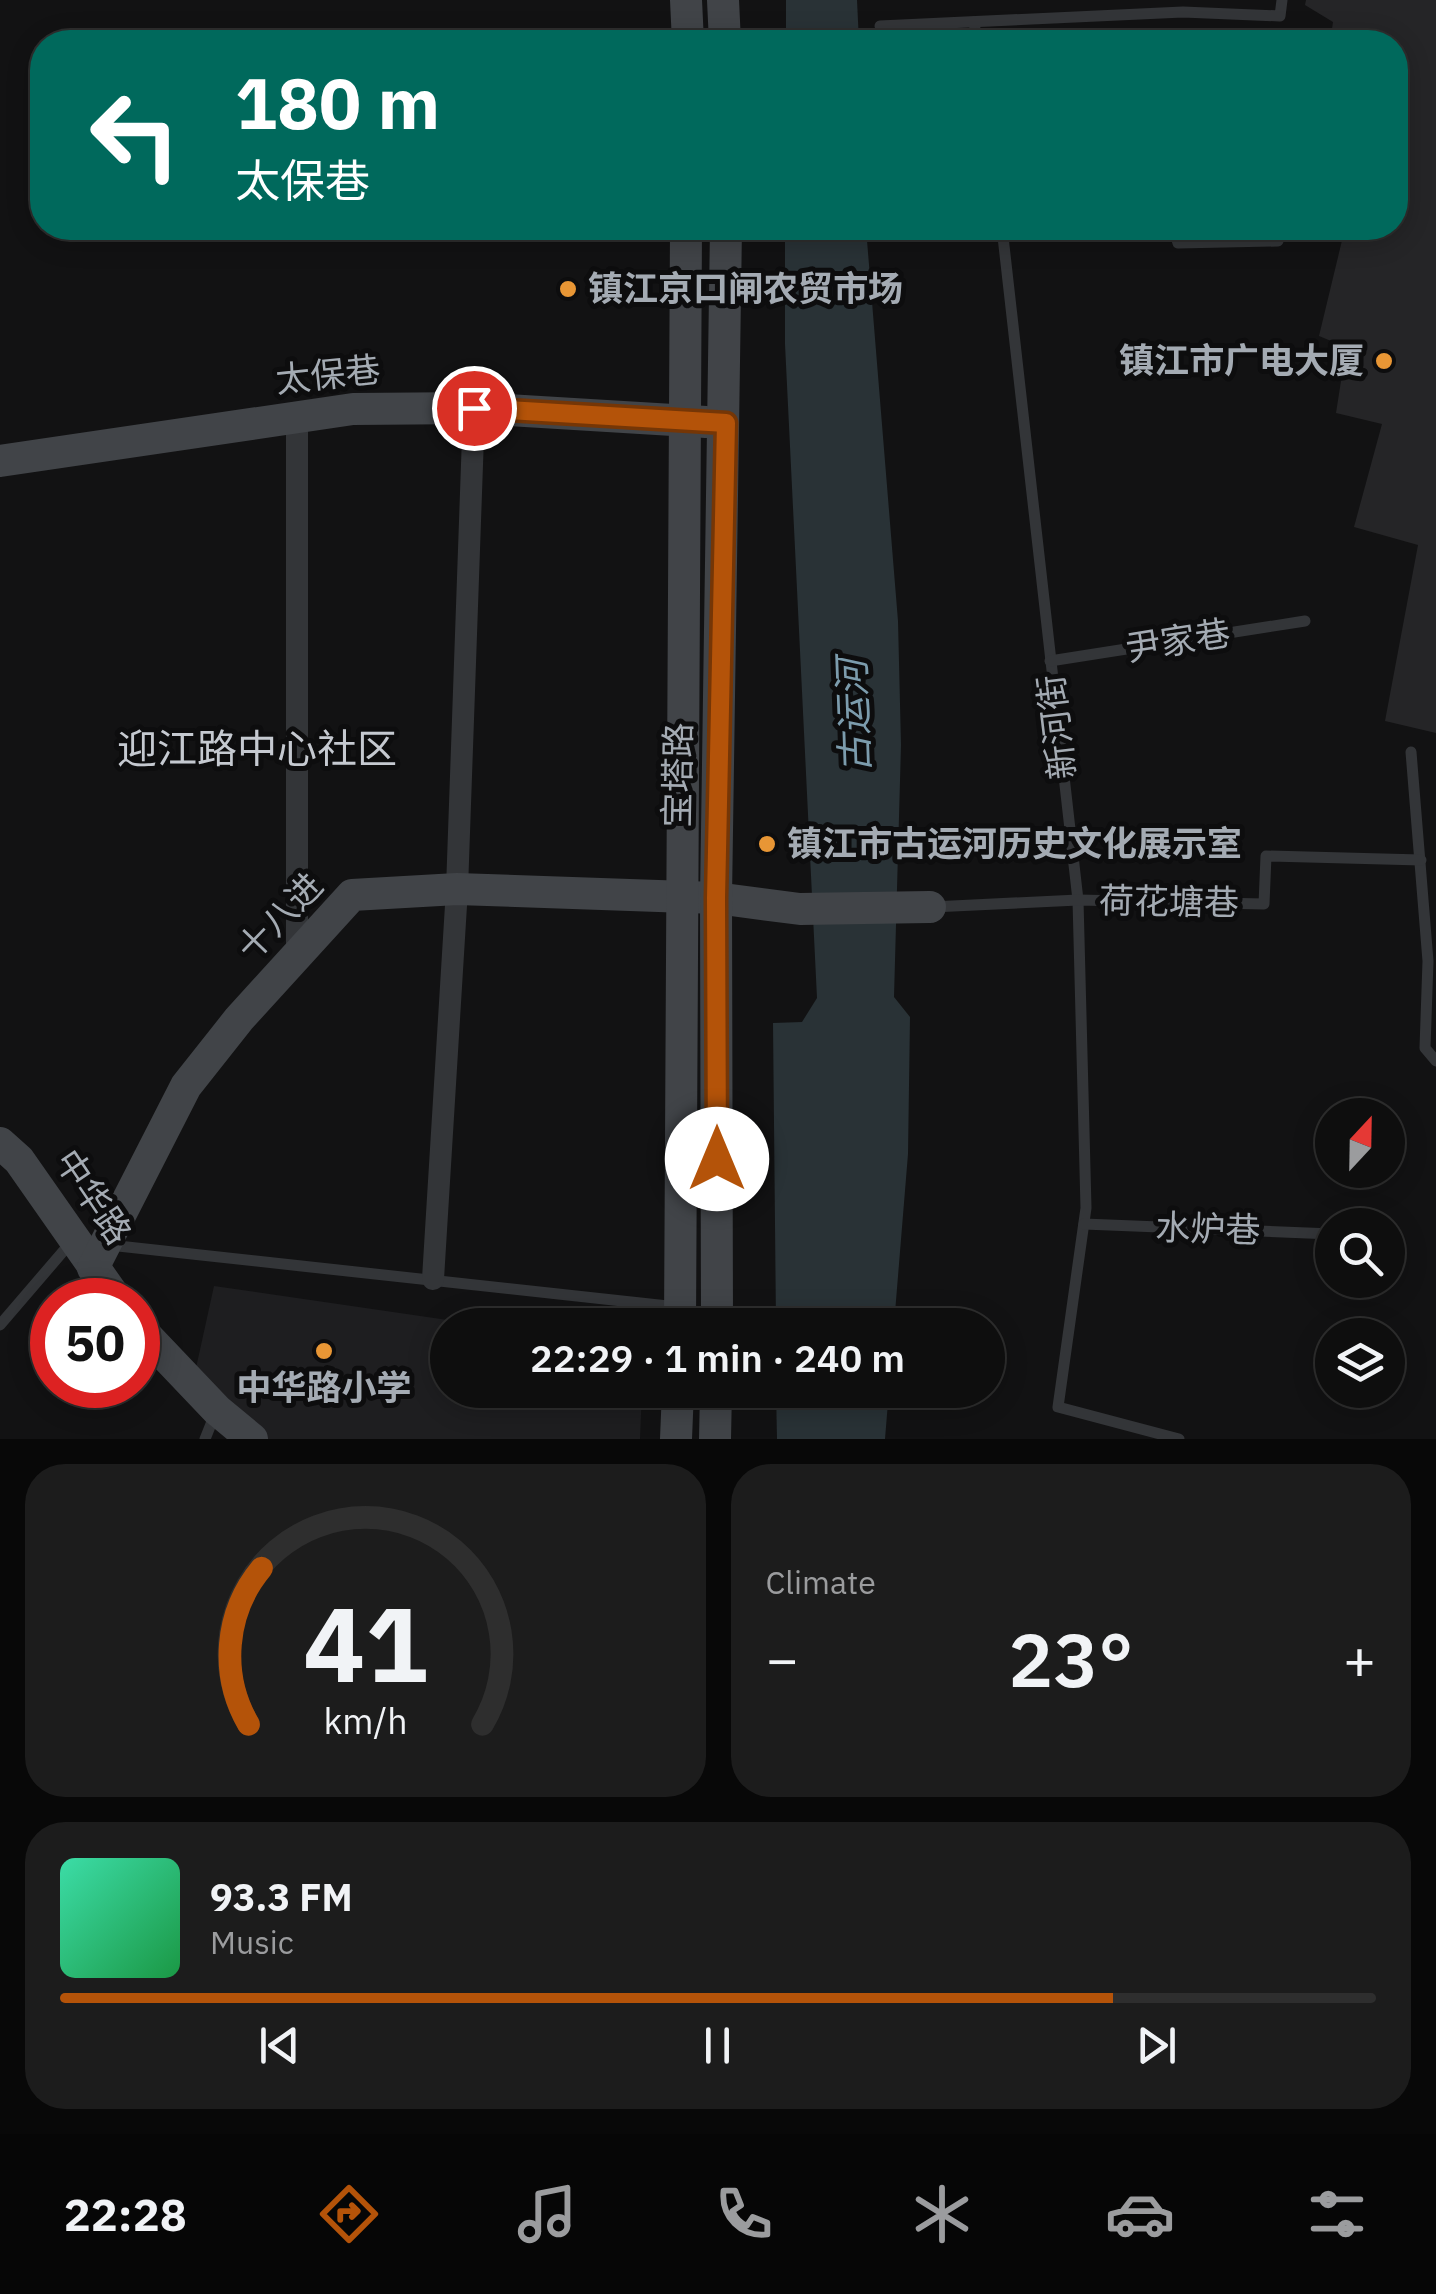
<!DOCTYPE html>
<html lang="en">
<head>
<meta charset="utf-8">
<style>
	:root { --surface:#0e0e0e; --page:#1c1c1c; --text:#f1f3f6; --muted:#9b9c9e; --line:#2e2e2e; --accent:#b45309 }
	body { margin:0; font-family:"IBM Plex Sans","Noto Sans SC",sans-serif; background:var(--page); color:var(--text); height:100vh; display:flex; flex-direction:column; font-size:38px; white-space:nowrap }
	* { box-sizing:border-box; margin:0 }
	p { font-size:32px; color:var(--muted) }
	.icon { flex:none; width:55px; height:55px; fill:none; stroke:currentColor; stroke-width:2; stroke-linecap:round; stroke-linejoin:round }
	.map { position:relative; height:1439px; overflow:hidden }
	.panel { display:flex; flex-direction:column; gap:25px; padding:25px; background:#080808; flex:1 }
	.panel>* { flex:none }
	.guide { position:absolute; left:30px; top:30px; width:1378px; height:210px; border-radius:40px; box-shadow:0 5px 25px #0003,0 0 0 2px var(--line); background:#00695c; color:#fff; overflow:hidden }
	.needle { width:65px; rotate:22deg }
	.buttons { position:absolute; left:1315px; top:1098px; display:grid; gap:20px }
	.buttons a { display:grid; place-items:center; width:90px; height:90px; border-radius:50%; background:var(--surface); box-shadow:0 5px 25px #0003,0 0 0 2px var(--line); font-size:50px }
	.speed { position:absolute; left:30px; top:1278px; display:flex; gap:20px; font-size:50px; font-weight:700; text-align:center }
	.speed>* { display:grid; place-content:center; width:130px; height:130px; border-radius:50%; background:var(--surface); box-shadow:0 5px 25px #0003,0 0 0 2px var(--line); line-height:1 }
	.speed .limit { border:15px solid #d22; background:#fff; color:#111 }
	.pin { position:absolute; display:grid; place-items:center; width:85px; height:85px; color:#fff; margin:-42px; border:5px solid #fff; border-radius:50%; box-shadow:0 2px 10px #0007 }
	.me { position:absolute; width:110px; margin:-55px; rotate:0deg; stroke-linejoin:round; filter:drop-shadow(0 0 8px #0008) }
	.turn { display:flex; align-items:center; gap:35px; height:210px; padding:0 40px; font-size:45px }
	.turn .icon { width:130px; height:130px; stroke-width:2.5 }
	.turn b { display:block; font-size:70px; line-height:85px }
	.big { font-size:75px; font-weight:600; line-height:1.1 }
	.panel .tile { flex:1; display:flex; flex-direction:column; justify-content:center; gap:15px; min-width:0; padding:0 35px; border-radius:40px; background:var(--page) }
	.panel .dial { align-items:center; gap:0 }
	.dial svg { height:260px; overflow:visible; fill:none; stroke:var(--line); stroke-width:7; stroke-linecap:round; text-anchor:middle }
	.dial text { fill:var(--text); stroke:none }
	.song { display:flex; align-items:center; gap:30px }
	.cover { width:120px; height:120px; border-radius:15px; background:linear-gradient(135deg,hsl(160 70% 55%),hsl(140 70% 35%)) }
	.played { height:10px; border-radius:5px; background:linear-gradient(90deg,var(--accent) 80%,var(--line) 80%) }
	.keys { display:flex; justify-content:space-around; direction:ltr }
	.heat { display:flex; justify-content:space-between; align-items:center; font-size:55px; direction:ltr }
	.panel .tiles { flex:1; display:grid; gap:25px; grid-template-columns:1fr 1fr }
	.tile:last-child { grid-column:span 2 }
	.trip { position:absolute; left:430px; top:1308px; width:575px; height:100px; border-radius:50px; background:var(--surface); box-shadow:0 5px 25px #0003,0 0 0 2px var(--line); font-weight:600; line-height:100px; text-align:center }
	.dock { display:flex; height:160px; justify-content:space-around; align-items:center; background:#060606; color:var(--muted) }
	.dock .icon { width:70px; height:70px }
	.dock .selected { color:var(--accent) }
	.dock b { font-size:45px; color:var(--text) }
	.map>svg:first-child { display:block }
	.built { fill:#1e1e20 }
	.water { fill:#293236 }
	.building { fill:#252527 }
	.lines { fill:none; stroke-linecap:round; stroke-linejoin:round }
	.lane { stroke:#333538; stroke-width:11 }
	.street { stroke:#333538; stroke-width:22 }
	.secondary { stroke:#414448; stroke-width:32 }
	.route-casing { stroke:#753606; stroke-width:25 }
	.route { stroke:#b45309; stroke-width:18 }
	.poi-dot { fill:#e89635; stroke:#0d0d0e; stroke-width:4 }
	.labels { text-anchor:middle; stroke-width:10; stroke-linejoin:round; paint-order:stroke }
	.poi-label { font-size:35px; font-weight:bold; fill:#a4abb3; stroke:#0d0d0e; text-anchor:start }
	.street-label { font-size:35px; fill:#a4abb3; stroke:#0d0d0e }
	.water-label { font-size:38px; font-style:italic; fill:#7c9cad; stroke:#0d0d0e }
	.quarter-label { font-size:40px; fill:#c5c9d0; stroke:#0d0d0e }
</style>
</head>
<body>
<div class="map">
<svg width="1436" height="1439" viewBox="0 0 1436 1439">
	<rect width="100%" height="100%" fill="#121213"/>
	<polygon class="built" points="214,1286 482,1325 448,1325 448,1390 642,1390 640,1439 265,1439 194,1377"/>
	<g class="water">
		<polygon points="786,0 857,0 859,42 786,42"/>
		<polygon points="785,228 866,228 898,621 901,745 894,997 910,1017 908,1154 894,1325 776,1325 773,1023 802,1022 817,998 785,344"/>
		<polygon points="776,1390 889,1390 885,1439 777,1439"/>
	</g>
	<polygon class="building" points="1306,0 1436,0 1436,733 1385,721 1418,545 1354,527 1382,424 1336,413 1341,381 1326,378 1336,343 1319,336 1345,228 1395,228 1395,42 1330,42 1333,22 1305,5"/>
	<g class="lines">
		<g class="lane">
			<polyline points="974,22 977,42"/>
			<polyline points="880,26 1183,12 1280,16 1282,0"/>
			<polyline points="1002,228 1078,900 1086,1208 1058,1407 1179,1439"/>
			<polyline points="1173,228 1178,243 1278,241"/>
			<polyline points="1050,661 1305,621"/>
			<polyline points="1411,752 1428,961 1425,1048 1436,1061"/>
			<polyline points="932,907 1078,900 1264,904 1266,856 1421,860"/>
			<polyline points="1084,1224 1332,1234"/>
			<polyline points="109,1245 677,1307"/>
			<polyline points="0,1325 72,1241"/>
			<polyline points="205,1439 215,1414"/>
		</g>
		<g class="street">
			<polyline points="297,417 297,953"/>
			<polyline points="433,1279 457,889 474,408"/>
		</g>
		<g class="secondary">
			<polyline points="686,0 688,42"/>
			<polyline points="723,0 725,42"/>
			<polyline points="0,461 353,409 474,408 706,422"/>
			<polyline points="0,1143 19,1160 117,1300"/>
			<polyline points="93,1268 186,1086 239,1019 352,895 457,889 716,898 800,909 930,907"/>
			<polyline points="680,1325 686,228"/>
			<polyline points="717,1325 716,898 726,228"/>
			<polyline points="138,1327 217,1410 252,1439"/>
			<polyline points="676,1439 678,1390"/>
			<polyline points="715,1439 716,1390"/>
		</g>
	</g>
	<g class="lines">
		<defs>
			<polyline id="route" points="474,408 726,423 716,898 717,1159"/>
		</defs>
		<use href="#route" class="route-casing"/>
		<use href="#route" class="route"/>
	</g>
	<g class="poi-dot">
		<circle cx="568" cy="289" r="10"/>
		<circle cx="1384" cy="361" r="10"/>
		<circle cx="767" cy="844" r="10"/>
		<circle cx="324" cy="1351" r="10"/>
	</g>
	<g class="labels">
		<g class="poi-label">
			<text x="588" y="301">镇江京口闸农贸市场</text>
			<text x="1364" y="373" text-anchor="end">镇江市广电大厦</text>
			<text x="787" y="856">镇江市古运河历史文化展示室</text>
			<text x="324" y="1400" text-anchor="middle">中华路小学</text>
		</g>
		<g class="street-label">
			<text transform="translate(328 375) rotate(-6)" y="12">太保巷</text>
			<text transform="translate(1178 641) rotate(-9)" y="12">尹家巷</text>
			<text transform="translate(1057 727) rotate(-97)" y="12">新河街</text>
			<text transform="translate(678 775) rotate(-89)" y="12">宝塔路</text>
			<text transform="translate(1169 902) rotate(1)" y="12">荷花塘巷</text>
			<text transform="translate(280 917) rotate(-46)" y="12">十八进</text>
			<text transform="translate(93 1197) rotate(56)" y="12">中华路</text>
			<text transform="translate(1208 1229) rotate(2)" y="12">水炉巷</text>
		</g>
		<g class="water-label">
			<text transform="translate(854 716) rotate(-92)" y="13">古运河</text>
		</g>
		<g class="quarter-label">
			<text x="257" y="763">迎江路中心社区</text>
		</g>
	</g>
</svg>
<div class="buttons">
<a><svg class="needle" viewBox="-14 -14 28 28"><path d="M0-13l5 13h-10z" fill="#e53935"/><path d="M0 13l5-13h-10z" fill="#9b9c9e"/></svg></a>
<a><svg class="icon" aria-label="search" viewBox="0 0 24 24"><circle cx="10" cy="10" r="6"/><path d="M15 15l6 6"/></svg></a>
<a><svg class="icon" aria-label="layers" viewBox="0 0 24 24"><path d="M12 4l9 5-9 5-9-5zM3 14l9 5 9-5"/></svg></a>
</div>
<div class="speed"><div class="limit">50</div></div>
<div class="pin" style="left:474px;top:408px;background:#d93025"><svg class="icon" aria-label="arrive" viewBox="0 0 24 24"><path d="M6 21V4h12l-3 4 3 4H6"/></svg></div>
<svg class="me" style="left:717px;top:1159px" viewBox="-20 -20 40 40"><circle r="19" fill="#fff"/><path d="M0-13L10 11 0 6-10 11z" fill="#b45309"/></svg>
<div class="trip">22:29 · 1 min · 240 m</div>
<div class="guide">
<div class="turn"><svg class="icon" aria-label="left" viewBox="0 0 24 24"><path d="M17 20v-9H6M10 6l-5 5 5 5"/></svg><div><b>180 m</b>太保巷</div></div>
</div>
</div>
<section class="panel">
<div class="tiles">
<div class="tile dial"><svg viewBox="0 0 100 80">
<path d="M14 69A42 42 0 1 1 86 69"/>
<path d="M14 69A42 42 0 0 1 18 21" stroke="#b45309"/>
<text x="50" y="56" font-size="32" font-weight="700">41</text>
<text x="50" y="72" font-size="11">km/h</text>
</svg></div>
<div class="tile"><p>Climate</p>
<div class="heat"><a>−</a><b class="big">23°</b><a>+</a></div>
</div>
<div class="tile">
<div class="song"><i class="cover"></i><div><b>93.3 FM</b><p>Music</p></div></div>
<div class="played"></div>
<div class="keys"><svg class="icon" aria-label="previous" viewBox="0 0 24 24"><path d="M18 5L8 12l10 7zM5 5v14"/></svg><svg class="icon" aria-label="pause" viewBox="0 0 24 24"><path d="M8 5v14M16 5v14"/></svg><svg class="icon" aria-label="next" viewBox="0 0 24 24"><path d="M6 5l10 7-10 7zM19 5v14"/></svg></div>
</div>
</div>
</section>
<nav class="dock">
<b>22:28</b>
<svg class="icon selected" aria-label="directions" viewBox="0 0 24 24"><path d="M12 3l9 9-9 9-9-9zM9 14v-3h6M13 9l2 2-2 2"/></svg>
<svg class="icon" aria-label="music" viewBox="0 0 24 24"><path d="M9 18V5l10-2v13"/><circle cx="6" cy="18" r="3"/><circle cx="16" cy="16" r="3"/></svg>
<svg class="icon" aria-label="phone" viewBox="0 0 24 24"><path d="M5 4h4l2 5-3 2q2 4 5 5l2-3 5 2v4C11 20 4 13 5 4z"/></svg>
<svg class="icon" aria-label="climate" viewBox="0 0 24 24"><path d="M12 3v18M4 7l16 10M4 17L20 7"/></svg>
<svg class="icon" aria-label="car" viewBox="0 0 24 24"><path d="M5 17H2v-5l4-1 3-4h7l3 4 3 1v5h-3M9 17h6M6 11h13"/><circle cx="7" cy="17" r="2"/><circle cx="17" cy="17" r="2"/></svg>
<svg class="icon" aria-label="filters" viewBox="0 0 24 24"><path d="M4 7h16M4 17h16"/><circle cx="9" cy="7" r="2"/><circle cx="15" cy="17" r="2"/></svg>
</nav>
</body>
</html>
